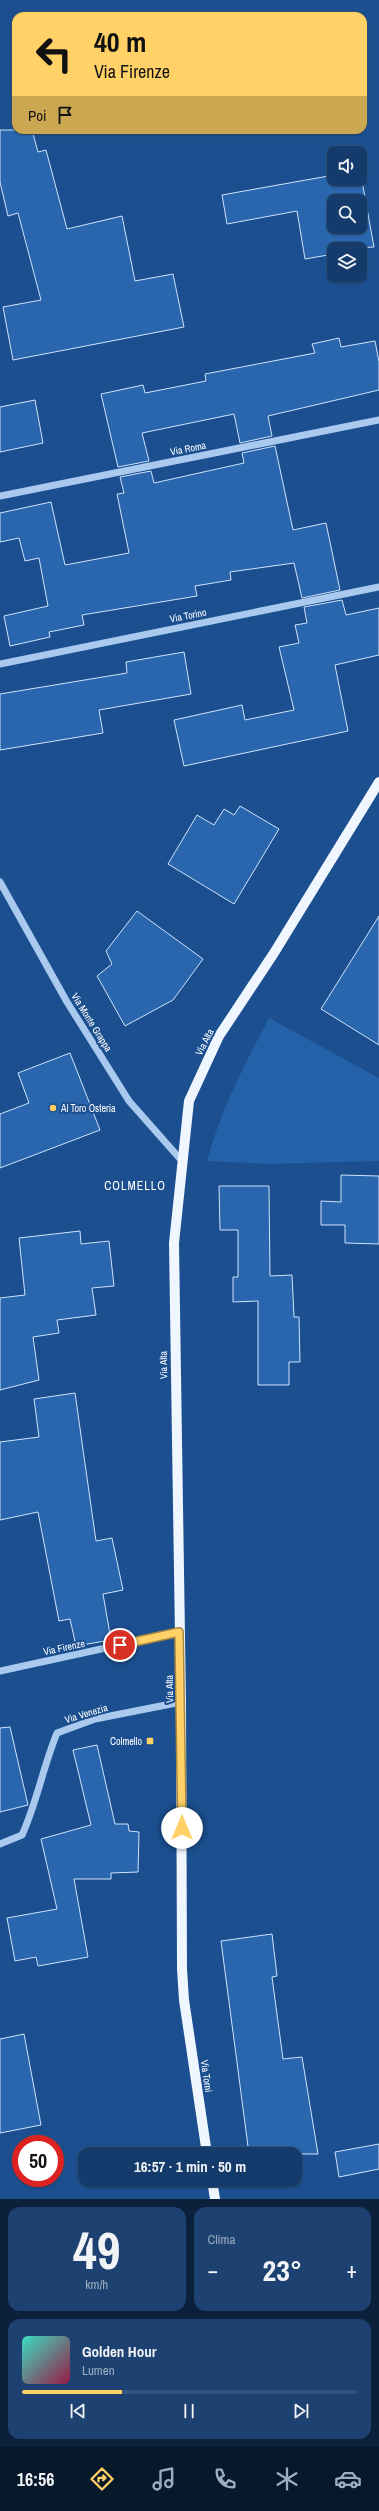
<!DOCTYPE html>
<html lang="it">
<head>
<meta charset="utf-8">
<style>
	:root { --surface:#143b6b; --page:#1d4271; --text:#f1f3f6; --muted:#9dadc1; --line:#33557e; --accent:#ffd166 }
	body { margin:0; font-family:"Archivo Narrow",sans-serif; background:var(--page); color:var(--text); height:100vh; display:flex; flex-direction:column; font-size:15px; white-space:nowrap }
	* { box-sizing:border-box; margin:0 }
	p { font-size:13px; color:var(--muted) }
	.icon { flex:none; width:22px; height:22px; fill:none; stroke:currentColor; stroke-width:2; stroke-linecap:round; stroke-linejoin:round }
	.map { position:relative; height:2199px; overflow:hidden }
	.side { display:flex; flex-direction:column; gap:8px; padding:8px; background:#0b203b; flex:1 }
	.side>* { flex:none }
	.guide { position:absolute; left:12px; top:12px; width:355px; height:122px; border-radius:12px; box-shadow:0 1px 3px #0004,0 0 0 1px var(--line); background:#ffd166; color:#111; overflow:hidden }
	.tools { position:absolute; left:327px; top:146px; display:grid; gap:8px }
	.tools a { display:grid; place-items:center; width:40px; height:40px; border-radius:8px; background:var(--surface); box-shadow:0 1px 3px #0004,0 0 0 1px var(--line); font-size:20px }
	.speed { position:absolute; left:12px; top:2135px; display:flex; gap:8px; font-size:20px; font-weight:700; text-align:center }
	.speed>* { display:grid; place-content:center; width:52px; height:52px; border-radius:50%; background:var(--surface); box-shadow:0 1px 3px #0004,0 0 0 1px var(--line); line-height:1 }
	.speed .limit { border:6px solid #d22; background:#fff; color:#111 }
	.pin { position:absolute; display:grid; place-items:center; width:34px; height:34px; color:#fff; margin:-17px; border:2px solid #fff; border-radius:50%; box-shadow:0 1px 4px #0007 }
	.me { position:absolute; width:44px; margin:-22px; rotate:0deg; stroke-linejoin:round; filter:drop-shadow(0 0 3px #0008) }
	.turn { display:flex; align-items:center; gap:14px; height:84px; padding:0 16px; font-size:18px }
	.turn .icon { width:52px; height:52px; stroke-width:2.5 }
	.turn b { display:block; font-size:28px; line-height:34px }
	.then { display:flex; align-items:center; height:38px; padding:0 16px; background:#0003; gap:8px; font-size:15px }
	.big { font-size:30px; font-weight:800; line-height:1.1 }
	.side .tile { flex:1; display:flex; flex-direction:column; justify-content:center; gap:6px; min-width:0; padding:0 14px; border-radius:12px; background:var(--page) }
	.side .dial { align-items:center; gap:0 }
	.dial b { font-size:52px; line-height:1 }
	.song { display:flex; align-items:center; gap:12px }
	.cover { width:48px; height:48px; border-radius:6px; background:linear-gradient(135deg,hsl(170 70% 55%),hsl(340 70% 35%)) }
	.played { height:4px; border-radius:2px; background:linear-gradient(90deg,var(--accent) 30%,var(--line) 30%) }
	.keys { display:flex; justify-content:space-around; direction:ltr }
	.heat { display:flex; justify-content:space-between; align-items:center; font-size:22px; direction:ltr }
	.side .tiles { flex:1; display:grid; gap:8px; grid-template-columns:1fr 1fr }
	.tile:last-child { grid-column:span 2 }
	.trip { position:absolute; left:78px; top:2147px; width:224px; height:40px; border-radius:12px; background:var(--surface); box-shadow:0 1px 3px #0004,0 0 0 1px var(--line); font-weight:800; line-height:40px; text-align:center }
	.tab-bar { display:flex; height:64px; justify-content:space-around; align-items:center; background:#08182b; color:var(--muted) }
	.tab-bar .icon { width:28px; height:28px }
	.tab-bar .on { color:var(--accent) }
	.tab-bar b { font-size:18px; color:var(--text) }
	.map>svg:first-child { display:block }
	.green { fill:#2461a8 }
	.building { fill:#2a66ad; stroke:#cfe3fa; fill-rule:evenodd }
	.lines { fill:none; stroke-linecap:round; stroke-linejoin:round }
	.minor { stroke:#a9c9ee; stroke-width:7 }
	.major { stroke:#f0f6ff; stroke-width:10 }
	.route-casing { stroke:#a68842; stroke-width:10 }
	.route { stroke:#ffd166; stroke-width:7 }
	.poi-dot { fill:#ffd166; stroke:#1b4f8f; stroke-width:1.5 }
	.labels { text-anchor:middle; stroke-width:4; stroke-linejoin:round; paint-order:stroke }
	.street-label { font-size:10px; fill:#fff; stroke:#1b4f8f }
	.poi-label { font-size:10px; fill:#fff; stroke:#1b4f8f; text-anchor:start }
	.quarter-label { font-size:12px; letter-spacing:1px; fill:#fff; stroke:#1b4f8f }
</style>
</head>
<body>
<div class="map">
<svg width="379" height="2199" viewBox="0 0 379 2199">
	<rect width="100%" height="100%" fill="#1b4f8f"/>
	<path class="green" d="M269,1018L379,1078V1161L269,1164L207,1161C221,1108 244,1066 269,1018Z"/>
	<g class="building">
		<polygon points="0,130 32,130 38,152 46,150 67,229 122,216 135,281 173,274 184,327 13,360 3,307 41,300 18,213 8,216 0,182"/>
		<path d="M360,170L374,247L334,249V254L305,259L297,211L227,224L222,195L334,175V179H360ZM334,201H360V227H334Z"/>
		<polygon points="339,338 341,347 375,341 379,362 379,390 268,416 272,436 240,443 234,414 142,433 149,461 118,467 101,394 143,385 145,393 206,381 205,374 315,353 312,344"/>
		<polygon points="35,400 43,443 0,452 0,407"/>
		<polygon points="275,446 293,530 326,523 340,590 302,598 294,563 230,572 231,580 195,586 197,596 82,615 84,625 49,632 50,637 10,646 4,616 48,606 39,558 25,561 19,538 0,542 0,513 51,502 65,565 129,553 117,494 124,493 120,477 151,471 154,483 244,463 242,453"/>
		<polygon points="342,600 346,615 379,608 379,655 335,665 348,731 184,766 174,720 242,705 245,720 294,710 279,647 299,643 295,625 307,623 304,607"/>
		<polygon points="184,652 191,694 99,710 103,733 0,750 0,694 127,673 126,662"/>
		<polygon points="240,806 279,829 234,904 168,864 197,815 214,825 224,809 234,815"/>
		<polygon points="137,911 203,959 173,1000 125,1026 97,976 112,964 106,951"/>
		<polygon points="379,916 379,1045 321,1009"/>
		<polygon points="70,1053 100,1130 0,1168 0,1114 29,1103 18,1073"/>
		<polygon points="341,1175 379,1176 379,1244 345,1243 345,1225 321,1225 321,1201 341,1202"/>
		<polygon points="219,1186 269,1186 270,1276 292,1275 294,1317 299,1317 300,1362 289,1362 289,1385 258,1385 258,1301 233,1302 233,1277 238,1277 238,1230 220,1230"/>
		<polygon points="80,1231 81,1244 109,1241 114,1286 92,1288 96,1315 57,1320 59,1333 33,1337 39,1380 0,1390 0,1298 25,1295 19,1238"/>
		<polygon points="75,1393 96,1541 112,1538 123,1590 103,1594 111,1640 76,1646 70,1619 59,1621 38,1512 0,1520 0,1442 39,1437 34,1399"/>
		<polygon points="10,1727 28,1805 0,1812 0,1728"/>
		<polygon points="97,1745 115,1824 128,1824 129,1831 139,1832 138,1872 111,1873 111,1879 74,1879 88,1957 38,1966 36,1957 15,1961 7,1918 57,1909 41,1839 91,1825 73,1750"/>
		<polygon points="272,1934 277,1976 272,1977 283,2059 302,2057 318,2154 249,2154 221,1941"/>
		<polygon points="24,2034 41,2125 0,2133 0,2039"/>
		<polygon points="379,2144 379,2169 339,2177 335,2152"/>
	</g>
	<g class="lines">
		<g class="minor">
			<polyline points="0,496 379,420"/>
			<polyline points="0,664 379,587"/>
			<polyline points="0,882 67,1002 129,1101 182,1161"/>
			<polyline points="0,1671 179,1632"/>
			<path d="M0,1844L22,1835C37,1802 43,1767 57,1733L95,1719L181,1702"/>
		</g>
		<g class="major">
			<polyline points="207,2154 184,2000 182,1969 181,1702 174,1243 189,1101 219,1036 274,953 379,782"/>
			<polyline points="212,2180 215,2199"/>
		</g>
	</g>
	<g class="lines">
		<defs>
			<polyline id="route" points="120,1645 179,1632 182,1828"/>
		</defs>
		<use href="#route" class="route-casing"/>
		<use href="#route" class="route"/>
	</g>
	<g class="poi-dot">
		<circle cx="53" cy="1108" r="4"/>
		<rect x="146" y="1737" width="8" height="8" rx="2"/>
	</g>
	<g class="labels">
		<g class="street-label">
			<text transform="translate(188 448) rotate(-11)" y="4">Via Roma</text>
			<text transform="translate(188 615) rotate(-11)" y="4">Via Torino</text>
			<text transform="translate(92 1022) rotate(58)" y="4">Via Monte Grappa</text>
			<text transform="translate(204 1042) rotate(-63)" y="4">Via Alta</text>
			<text transform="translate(163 1365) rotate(-91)" y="4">Via Alta</text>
			<text transform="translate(64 1647) rotate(-12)" y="4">Via Firenze</text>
			<text transform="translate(169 1689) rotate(-91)" y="4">Via Alta</text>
			<text transform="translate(86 1713) rotate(-17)" y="4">Via Venezia</text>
			<text transform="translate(207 2076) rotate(82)" y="4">Via Torni</text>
		</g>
		<g class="poi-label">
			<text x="61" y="1112">Al Toro Osteria</text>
			<text x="142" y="1745" text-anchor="end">Colmello</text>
		</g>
		<g class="quarter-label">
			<text x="135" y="1190">COLMELLO</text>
		</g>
	</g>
</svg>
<div class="tools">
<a><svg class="icon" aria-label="sound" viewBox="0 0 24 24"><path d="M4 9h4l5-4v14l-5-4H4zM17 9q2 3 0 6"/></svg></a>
<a><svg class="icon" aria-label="search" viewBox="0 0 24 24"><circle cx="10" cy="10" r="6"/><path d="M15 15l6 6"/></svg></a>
<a><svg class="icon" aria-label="layers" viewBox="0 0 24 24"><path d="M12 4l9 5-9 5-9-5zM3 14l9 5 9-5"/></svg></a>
</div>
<div class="speed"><div class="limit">50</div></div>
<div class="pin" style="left:120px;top:1645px;background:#d93025"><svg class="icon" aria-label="arrive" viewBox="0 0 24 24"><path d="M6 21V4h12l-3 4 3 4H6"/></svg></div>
<svg class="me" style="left:182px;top:1828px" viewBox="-20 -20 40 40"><circle r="19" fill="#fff"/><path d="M0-13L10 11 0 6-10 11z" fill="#ffd166"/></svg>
<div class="trip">16:57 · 1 min · 50 m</div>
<div class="guide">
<div class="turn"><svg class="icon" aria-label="left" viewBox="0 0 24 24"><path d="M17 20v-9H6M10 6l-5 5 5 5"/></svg><div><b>40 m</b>Via Firenze</div></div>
<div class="then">Poi<svg class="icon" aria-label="arrive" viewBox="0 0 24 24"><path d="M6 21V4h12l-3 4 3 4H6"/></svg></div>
</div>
</div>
<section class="side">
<div class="tiles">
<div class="tile dial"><b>49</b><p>km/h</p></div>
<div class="tile"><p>Clima</p>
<div class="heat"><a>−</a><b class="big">23°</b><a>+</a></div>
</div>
<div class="tile">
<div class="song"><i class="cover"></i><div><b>Golden Hour</b><p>Lumen</p></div></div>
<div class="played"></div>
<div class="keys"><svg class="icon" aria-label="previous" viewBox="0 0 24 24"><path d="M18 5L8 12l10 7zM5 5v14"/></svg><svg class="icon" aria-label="pause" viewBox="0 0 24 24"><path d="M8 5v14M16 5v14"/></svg><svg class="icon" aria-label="next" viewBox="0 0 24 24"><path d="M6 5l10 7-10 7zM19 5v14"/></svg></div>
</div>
</div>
</section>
<nav class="tab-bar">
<b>16:56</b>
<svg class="icon on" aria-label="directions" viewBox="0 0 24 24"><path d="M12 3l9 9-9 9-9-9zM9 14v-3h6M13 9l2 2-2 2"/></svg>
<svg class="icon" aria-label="music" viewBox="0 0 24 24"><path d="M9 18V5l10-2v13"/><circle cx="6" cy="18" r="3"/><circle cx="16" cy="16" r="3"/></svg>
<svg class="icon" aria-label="phone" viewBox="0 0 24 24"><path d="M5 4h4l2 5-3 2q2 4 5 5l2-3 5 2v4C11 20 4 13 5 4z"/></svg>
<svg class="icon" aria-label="climate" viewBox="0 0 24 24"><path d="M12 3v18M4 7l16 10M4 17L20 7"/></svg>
<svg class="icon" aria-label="car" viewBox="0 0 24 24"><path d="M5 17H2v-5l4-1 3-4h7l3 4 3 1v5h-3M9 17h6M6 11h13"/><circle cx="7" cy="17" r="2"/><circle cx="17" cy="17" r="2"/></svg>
</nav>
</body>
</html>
